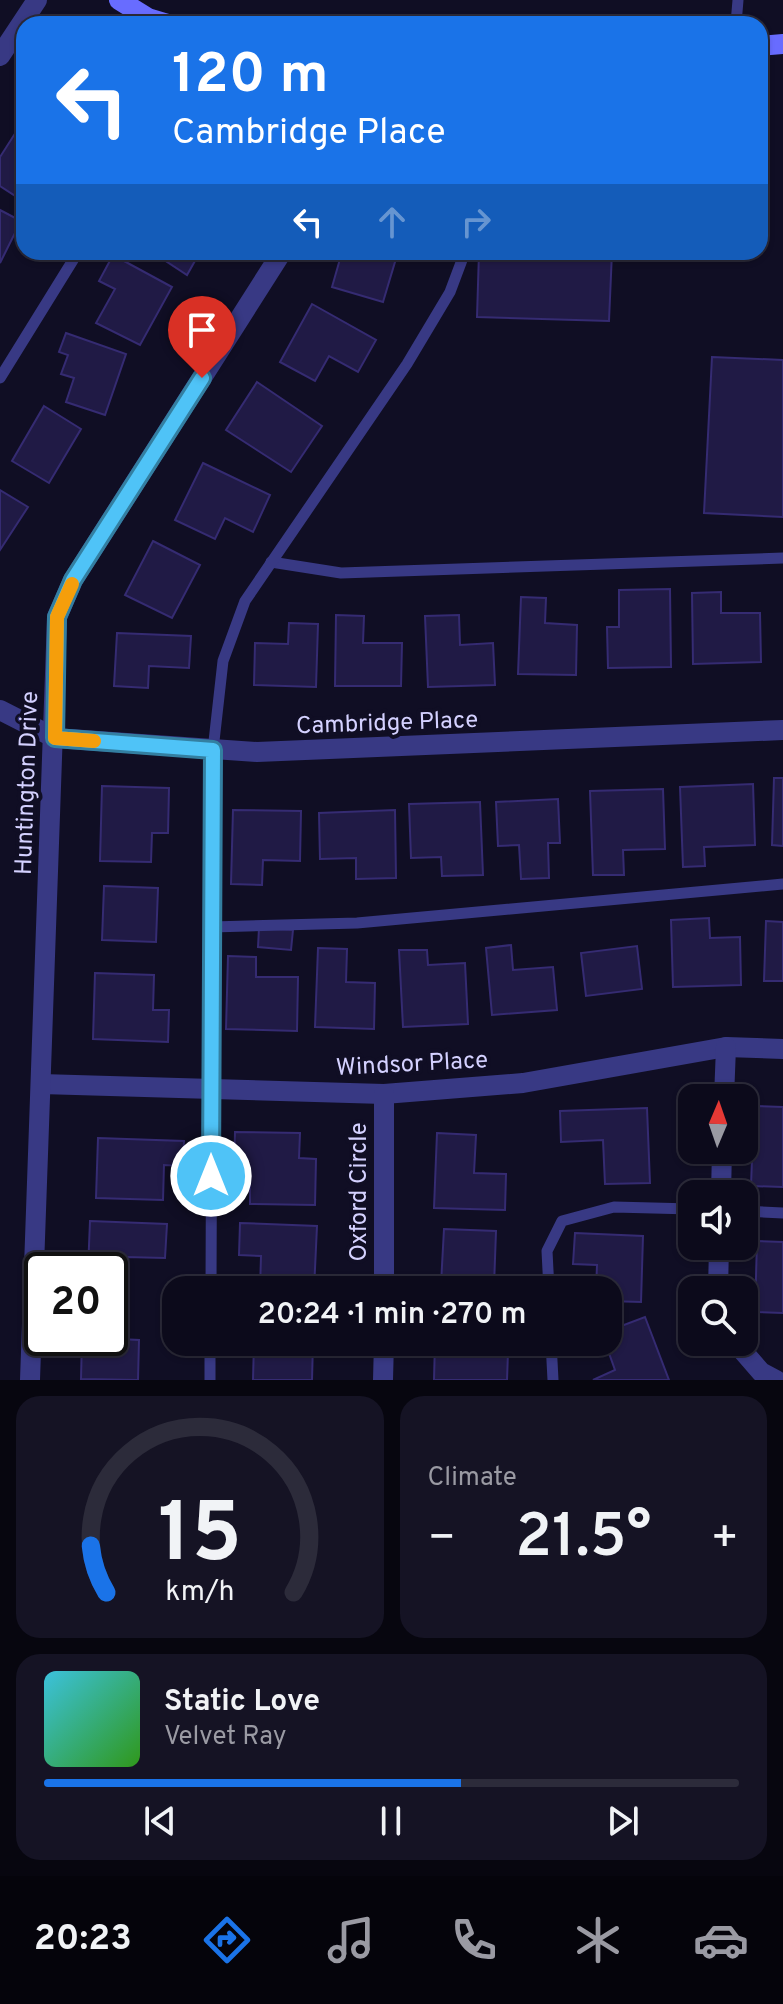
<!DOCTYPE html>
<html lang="en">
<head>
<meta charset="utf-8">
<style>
	:root { --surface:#0c0a1b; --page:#151324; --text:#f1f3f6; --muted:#9a9aa3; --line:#2c2b3a; --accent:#1a73e8 }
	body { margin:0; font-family:Overpass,sans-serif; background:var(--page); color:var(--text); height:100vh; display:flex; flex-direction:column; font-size:30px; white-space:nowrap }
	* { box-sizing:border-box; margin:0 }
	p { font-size:26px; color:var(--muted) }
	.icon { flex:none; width:44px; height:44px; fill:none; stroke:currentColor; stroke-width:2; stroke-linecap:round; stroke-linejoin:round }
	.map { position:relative; height:1380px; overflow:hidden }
	.panel { display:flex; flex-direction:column; gap:16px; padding:16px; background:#07060f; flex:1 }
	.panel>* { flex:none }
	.top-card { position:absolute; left:16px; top:16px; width:752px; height:244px; border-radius:24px; box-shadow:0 2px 6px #0004,0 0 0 2px var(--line); background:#1a73e8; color:#fff; overflow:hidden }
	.needle { width:52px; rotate:2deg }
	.buttons { position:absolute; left:678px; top:1084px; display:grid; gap:16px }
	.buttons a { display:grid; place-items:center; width:80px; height:80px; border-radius:16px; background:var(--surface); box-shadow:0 2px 6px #0004,0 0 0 2px var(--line); font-size:40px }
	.speed { position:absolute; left:24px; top:1252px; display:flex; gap:16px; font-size:40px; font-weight:700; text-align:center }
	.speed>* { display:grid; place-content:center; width:104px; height:104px; border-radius:50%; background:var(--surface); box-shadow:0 2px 6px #0004,0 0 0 2px var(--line); line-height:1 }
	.speed .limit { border:4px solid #111; border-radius:12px; background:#fff; color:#111 }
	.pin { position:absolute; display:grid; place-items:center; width:68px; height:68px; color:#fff; margin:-82px -34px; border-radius:50% 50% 50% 0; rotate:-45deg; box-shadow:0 0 8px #0007 }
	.pin .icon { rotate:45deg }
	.me { position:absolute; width:88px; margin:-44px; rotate:0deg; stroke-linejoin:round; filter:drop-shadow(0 0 6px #0008) }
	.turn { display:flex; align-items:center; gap:28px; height:168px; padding:0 24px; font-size:36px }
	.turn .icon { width:104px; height:104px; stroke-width:2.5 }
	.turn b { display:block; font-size:56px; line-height:68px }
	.lanes { display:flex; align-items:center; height:76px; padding:0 24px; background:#0003; justify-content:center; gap:40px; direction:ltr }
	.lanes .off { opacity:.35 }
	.big { font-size:60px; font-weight:600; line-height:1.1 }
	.panel .tile { flex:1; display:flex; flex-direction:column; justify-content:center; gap:12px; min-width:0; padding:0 28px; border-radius:24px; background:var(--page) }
	.panel .dial { align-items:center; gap:0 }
	.dial svg { height:208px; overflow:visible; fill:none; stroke:var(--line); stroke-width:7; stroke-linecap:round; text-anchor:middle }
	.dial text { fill:var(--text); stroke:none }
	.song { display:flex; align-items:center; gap:24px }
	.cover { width:96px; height:96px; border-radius:12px; background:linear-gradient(135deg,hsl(190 70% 55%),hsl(110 70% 35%)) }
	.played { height:8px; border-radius:4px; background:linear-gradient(90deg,var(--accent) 60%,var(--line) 60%) }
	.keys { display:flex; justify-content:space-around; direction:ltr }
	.heat { display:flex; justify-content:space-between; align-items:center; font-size:44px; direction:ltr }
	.panel .tiles { flex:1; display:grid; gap:16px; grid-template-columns:1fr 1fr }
	.tile:last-child { grid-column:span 2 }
	.trip { position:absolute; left:162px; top:1276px; width:460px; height:80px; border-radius:24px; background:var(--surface); box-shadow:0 2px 6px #0004,0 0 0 2px var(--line); font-weight:600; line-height:80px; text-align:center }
	.tabs { display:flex; height:128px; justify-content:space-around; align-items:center; background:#05040b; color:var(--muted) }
	.tabs .icon { width:56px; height:56px }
	.tabs .selected { color:var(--accent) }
	.tabs b { font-size:36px; color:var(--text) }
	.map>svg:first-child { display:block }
	.building { fill:#201a45; stroke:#352b72; stroke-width:2 }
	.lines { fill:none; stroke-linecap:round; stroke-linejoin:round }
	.lane { stroke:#383984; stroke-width:11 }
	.street { stroke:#383984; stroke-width:20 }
	.secondary { stroke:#686cff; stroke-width:20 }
	.route-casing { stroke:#337fa1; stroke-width:20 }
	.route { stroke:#4fc3f7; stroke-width:14 }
	.slow { stroke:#f59e0b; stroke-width:14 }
	.labels { text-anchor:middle; stroke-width:8; stroke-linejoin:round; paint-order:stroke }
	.street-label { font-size:24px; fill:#d4d1ff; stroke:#100e24 }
</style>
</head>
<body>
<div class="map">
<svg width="783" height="1380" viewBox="0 0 783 1380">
	<rect width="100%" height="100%" fill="#100e24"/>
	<g class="building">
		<polygon points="23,121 24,193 20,199 0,186 0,157"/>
		<polygon points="0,210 21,221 0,263"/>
		<polygon points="152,252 200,252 187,275"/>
		<polygon points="342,252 398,252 383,302 332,287"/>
		<polygon points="479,252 612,252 609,321 477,317"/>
		<polygon points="113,255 172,287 140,345 96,323 115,289 99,281"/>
		<polygon points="312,304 376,340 358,372 329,356 315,381 280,362"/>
		<polygon points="66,333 126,354 105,415 66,402 74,378 61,374 68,355 59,352"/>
		<polygon points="712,357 783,360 783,517 704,513"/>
		<polygon points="257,382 322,426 291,472 226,430"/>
		<polygon points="44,406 81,429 49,483 12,461"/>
		<polygon points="203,463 270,495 253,532 225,518 215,539 175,520"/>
		<polygon points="0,490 28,507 0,550"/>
		<polygon points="153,541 200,565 172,618 125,595"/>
		<polygon points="670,589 671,667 608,668 607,627 619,627 619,590"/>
		<polygon points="721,592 721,613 760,613 761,662 693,664 692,593"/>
		<polygon points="521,597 546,598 545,623 577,625 576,675 518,674"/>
		<polygon points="336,615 364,616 363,643 402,643 401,686 335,686"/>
		<polygon points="459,615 460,645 493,643 495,685 428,687 425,616"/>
		<polygon points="289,623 318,624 316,687 254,685 255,643 288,644"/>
		<polygon points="117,633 191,636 189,668 149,666 148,688 114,686"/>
		<polygon points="774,778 783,778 783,846 772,845"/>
		<polygon points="753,784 755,845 704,847 705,866 683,867 680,787"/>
		<polygon points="102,786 169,788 168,833 152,833 151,862 100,861"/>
		<polygon points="663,789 665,849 623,850 624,875 593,875 590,791"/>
		<polygon points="558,799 560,843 548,843 549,878 521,879 519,845 498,846 496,802"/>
		<polygon points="480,802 483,875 442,876 441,857 411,858 409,804"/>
		<polygon points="233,810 301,811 300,861 263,860 262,885 231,884"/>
		<polygon points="395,810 396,878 356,879 356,858 320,859 319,813"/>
		<polygon points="104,886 158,888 156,942 102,940"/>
		<polygon points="709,918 710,938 740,937 741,985 673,987 671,920"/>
		<polygon points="766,921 783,922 783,981 764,981"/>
		<polygon points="259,928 293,930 291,950 258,947"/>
		<polygon points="511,945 513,970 553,967 557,1010 492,1015 486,948"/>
		<polygon points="637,946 642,989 586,996 581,953"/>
		<polygon points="318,948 347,949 346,982 375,983 374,1029 315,1027"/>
		<polygon points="399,950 427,950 428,965 465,963 468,1024 403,1027"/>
		<polygon points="228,956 256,957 256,977 298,977 297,1031 226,1029"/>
		<polygon points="95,973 154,975 153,1010 169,1010 168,1042 93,1039"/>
		<polygon points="754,1106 783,1107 783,1187 751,1186"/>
		<polygon points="647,1108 650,1183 605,1184 603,1140 561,1142 560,1111"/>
		<polygon points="235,1132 300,1133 299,1158 316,1159 315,1205 250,1204 250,1172 234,1172"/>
		<polygon points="437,1133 476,1135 474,1173 506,1174 505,1210 434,1208"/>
		<polygon points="98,1138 184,1141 183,1166 164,1165 163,1200 96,1198"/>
		<polygon points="90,1221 167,1224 165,1258 126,1257 125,1272 88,1270"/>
		<polygon points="240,1223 317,1226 314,1290 260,1290 261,1256 239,1255"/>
		<polygon points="444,1229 496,1231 494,1286 441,1284"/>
		<polygon points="575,1233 643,1236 641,1302 608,1301 608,1290 596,1290 597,1265 573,1264"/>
		<polygon points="757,1241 783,1242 783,1313 755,1312"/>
		<polygon points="110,1312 120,1312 119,1339 139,1340 138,1380 81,1379 82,1338 110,1338"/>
		<polygon points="645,1317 669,1380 593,1380 615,1370 605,1342 608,1342 608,1331"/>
		<polygon points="254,1342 313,1342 312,1380 253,1380"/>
		<polygon points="435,1342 485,1342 484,1351 508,1352 507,1380 434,1380"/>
	</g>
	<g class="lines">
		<g class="lane">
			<polyline points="736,24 738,0"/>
			<polyline points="0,378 78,252"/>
			<polyline points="271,562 341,573 783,558"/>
			<polyline points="212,927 357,923 783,884"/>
			<polyline points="744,1211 783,1213"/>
			<polyline points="211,1290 213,750 223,661 245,601 407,364 450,292 465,252"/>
			<polyline points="549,1290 547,1251 562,1221 614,1207 692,1209"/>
			<polyline points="551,1342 553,1380"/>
			<polyline points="210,1380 210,1342"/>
		</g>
		<g class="street">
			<polyline points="0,56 37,0"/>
			<polyline points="0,710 55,738 257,752 783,730"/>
			<polyline points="41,1084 384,1094 523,1083 726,1047 783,1049"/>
			<polyline points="724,1098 726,1047"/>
			<polyline points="721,1194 722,1150"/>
			<polyline points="384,1290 384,1094"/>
			<polyline points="718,1290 719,1246"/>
			<polyline points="735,1342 761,1372 776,1380"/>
			<polyline points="30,1380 57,617 73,580 282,252"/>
			<polyline points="383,1380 384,1342"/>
		</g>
		<g class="secondary">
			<polyline points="119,0 148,18 168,24"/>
			<polyline points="760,46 783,44"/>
		</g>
	</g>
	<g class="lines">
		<defs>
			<polyline id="route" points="202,378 73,580 57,617 55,738 213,750 211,1176"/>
		</defs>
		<use href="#route" class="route-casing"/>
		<use href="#route" class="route"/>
		<polyline class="slow" points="72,584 57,617 55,738 94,741"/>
	</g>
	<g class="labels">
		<g class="street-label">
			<text transform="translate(387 722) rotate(-2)" y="8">Cambridge Place</text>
			<text transform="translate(26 783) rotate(-88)" y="8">Huntington Drive</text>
			<text transform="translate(412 1063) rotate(-3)" y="8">Windsor Place</text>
			<text transform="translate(358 1192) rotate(-90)" y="8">Oxford Circle</text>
		</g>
	</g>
</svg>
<div class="buttons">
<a><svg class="needle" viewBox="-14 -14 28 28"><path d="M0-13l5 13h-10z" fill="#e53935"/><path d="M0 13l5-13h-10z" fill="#9a9aa3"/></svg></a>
<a><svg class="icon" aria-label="sound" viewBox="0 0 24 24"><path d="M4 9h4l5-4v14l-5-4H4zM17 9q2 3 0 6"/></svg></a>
<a><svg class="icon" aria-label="search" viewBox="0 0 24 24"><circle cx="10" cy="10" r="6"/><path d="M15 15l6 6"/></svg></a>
</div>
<div class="speed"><div class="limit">20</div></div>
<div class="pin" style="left:202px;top:378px;background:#d93025"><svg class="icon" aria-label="arrive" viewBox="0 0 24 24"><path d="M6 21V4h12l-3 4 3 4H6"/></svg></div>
<svg class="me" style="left:211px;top:1176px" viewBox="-20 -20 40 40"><circle r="17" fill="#4fc3f7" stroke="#fff" stroke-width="3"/><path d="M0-11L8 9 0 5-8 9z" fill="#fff"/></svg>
<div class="trip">20:24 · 1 min · 270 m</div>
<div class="top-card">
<div class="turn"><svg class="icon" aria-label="left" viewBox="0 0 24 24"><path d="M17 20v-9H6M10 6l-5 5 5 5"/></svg><div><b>120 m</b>Cambridge Place</div></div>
<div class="lanes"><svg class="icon" aria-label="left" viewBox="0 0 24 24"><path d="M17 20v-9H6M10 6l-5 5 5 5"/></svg><svg class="icon off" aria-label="ahead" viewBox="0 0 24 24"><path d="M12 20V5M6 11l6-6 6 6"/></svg><svg class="icon off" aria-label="right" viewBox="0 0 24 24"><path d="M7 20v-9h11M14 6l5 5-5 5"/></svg></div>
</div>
</div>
<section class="panel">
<div class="tiles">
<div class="tile dial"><svg viewBox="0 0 100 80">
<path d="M14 69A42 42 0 1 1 86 69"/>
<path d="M14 69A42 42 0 0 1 8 51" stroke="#1a73e8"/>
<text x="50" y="56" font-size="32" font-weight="700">15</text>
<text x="50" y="72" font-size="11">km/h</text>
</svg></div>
<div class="tile"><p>Climate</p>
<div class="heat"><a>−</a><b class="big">21.5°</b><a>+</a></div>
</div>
<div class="tile">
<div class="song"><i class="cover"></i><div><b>Static Love</b><p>Velvet Ray</p></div></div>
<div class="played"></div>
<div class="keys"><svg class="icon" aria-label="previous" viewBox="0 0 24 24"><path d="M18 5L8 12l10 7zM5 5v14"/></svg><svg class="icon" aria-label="pause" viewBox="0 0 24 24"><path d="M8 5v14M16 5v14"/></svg><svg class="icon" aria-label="next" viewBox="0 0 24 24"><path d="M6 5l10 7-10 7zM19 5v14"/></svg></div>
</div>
</div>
</section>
<nav class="tabs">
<b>20:23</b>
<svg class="icon selected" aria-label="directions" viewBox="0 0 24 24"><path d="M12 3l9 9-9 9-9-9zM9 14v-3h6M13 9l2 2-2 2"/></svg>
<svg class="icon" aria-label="music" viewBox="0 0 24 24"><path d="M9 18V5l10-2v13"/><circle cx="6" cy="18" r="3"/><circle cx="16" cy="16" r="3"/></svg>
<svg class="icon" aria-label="phone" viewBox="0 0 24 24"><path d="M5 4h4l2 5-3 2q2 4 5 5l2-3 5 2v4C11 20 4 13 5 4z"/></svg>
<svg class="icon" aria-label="climate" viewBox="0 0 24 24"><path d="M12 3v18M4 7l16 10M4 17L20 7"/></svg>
<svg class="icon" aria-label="car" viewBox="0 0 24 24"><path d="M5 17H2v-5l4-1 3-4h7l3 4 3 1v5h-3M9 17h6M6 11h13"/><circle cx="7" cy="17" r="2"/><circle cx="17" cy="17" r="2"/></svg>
</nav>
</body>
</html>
